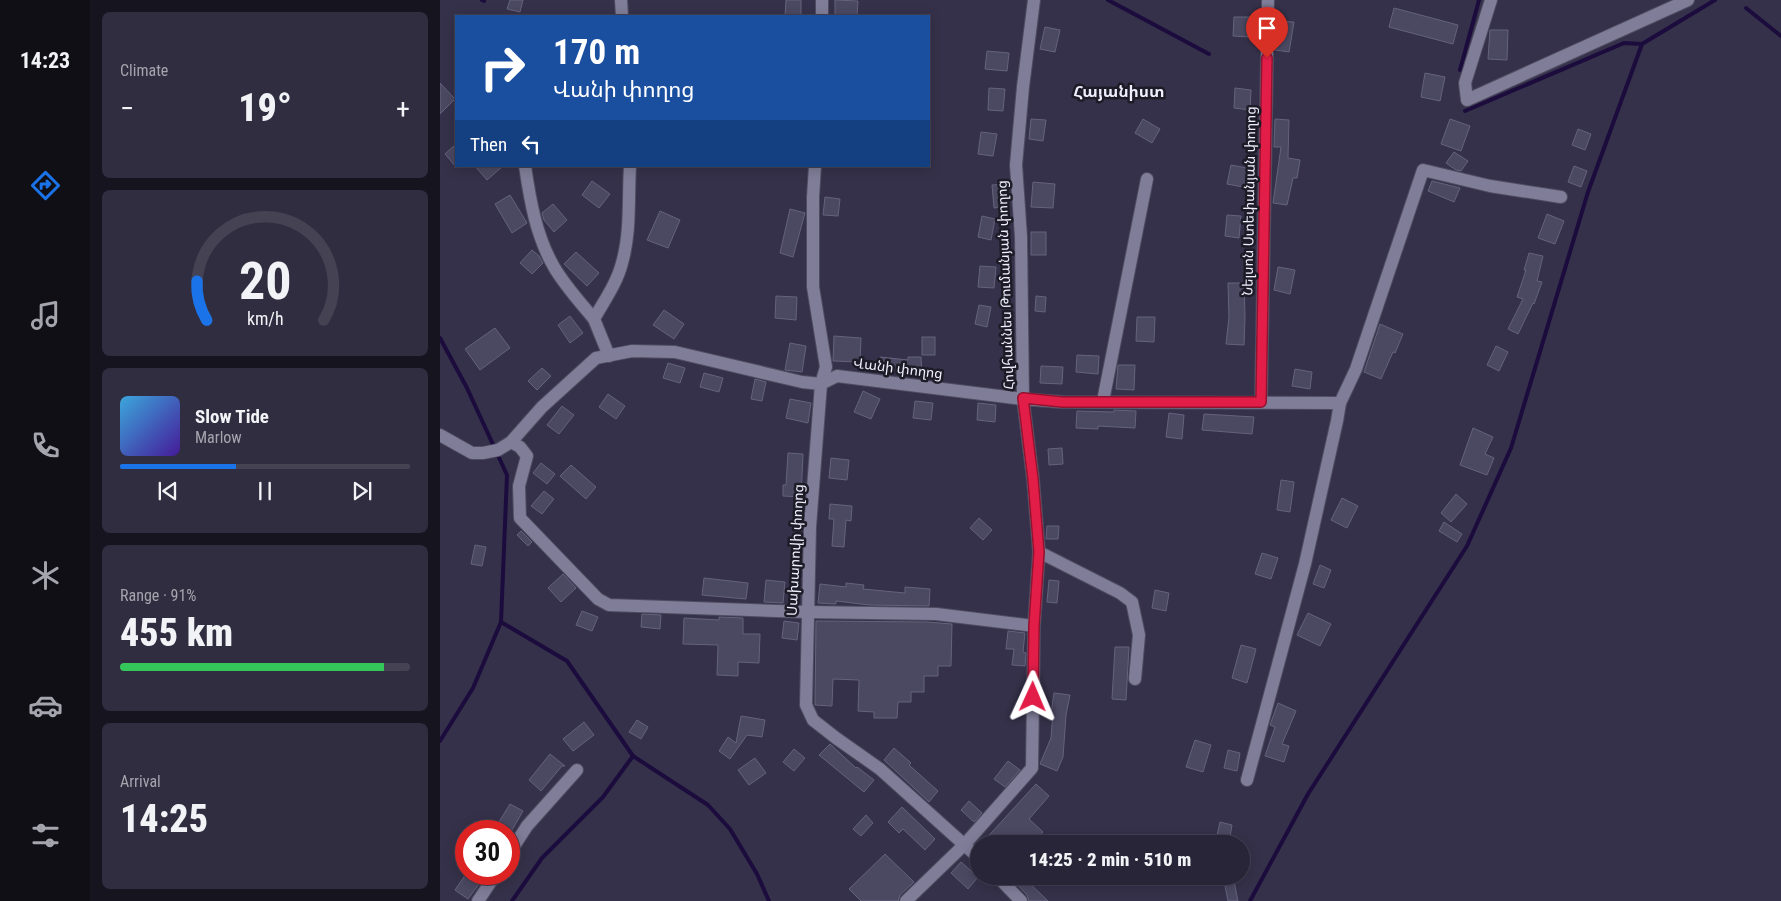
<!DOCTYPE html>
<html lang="en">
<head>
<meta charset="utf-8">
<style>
	:root { --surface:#282538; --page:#302d40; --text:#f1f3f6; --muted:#a5a5ae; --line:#444253; --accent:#1a73e8 }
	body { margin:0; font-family:"Roboto Condensed","Noto Sans Armenian",sans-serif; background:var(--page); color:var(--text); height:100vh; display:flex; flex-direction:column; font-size:19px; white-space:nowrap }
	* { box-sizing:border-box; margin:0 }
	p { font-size:16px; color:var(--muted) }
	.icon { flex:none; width:28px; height:28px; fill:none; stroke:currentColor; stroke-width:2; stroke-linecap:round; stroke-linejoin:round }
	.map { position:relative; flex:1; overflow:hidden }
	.panel { display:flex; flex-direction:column; gap:12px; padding:12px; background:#16141f; width:350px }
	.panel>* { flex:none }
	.banner { position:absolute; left:15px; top:15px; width:475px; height:152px; border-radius:0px; box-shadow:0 2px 12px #0003,0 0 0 1px var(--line); background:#1a4fa0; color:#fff; overflow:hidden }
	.speed { position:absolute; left:15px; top:820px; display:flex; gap:10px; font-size:25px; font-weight:700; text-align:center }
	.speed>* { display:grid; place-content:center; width:65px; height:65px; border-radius:50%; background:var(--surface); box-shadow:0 2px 12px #0003,0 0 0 1px var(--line); line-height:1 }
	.speed .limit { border:8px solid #d22; background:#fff; color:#111 }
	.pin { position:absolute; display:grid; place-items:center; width:42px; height:42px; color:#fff; margin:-51px -21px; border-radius:50% 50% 50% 0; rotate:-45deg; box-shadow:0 0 5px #0007 }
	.pin .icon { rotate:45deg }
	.me { position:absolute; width:55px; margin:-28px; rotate:1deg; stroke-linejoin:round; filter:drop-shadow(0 0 4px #0008) }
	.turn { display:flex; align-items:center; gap:18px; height:105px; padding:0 15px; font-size:22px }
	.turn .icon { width:65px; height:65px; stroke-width:2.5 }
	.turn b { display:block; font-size:35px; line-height:42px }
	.then { display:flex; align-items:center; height:48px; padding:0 15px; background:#0003; gap:10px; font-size:19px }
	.big { font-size:38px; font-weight:800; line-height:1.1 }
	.panel .widget { flex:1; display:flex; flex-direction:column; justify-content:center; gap:8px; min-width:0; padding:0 18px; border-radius:8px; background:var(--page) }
	.panel .dial { align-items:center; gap:0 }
	.dial svg { height:130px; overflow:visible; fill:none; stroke:var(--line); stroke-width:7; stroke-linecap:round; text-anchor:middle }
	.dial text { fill:var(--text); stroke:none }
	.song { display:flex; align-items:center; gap:15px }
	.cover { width:60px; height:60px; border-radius:8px; background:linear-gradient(135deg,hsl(200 70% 55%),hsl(260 70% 35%)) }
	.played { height:5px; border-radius:2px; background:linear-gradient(90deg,var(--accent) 40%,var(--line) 40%) }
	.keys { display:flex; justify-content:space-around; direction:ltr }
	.heat { display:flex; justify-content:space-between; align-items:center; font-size:28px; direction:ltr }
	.charge { height:8px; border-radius:4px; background:linear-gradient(90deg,#34c759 91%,var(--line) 0) }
	.trip { position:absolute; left:530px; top:835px; width:280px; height:50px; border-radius:25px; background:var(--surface); box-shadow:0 2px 12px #0003,0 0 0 1px var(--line); font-weight:800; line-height:50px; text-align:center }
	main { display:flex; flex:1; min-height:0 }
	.menu { display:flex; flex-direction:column; width:90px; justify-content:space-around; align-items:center; background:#100f16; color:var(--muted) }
	.menu .icon { width:35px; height:35px }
	.menu .current { color:var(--accent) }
	.menu b { font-size:22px; color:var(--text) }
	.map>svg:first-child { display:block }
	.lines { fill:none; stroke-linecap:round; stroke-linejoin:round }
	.stream { stroke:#1b0c3d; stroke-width:4 }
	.building { fill:#4b4862; stroke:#65627d }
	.minor-casing { stroke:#4f4c61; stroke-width:14 }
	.minor { stroke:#807d99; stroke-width:12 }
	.route-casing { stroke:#92132f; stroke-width:12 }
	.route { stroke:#e11d48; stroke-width:9 }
	.labels { text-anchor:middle; stroke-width:5; stroke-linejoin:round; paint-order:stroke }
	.street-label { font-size:14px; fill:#efeefe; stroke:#1c1b26 }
	.quarter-label { font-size:16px; font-weight:bold; fill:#efeefe; stroke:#1c1b26 }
</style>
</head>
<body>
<main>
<nav class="menu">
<b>14:23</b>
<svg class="icon current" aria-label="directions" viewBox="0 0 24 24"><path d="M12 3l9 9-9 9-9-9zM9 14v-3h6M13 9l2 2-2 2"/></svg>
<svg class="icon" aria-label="music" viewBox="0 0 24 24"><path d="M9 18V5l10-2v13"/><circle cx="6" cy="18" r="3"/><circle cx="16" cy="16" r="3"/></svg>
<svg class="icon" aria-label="phone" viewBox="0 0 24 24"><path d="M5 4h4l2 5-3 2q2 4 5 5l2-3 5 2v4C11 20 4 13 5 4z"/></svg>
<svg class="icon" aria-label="climate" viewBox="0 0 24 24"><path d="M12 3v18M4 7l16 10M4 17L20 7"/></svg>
<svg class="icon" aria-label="car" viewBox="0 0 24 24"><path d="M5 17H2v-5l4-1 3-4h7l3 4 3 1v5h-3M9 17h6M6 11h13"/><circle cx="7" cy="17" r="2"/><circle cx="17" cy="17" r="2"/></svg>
<svg class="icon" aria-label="filters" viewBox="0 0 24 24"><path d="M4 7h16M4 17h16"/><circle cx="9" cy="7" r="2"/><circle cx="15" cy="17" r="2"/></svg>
</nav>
<section class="panel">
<div class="widget"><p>Climate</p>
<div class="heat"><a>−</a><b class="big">19°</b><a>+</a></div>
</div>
<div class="widget dial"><svg viewBox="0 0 100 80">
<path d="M14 69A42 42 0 1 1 86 69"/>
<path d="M14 69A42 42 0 0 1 8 45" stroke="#1a73e8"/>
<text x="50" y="56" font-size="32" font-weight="700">20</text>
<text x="50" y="72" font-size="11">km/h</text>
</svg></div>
<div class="widget">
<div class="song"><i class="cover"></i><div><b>Slow Tide</b><p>Marlow</p></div></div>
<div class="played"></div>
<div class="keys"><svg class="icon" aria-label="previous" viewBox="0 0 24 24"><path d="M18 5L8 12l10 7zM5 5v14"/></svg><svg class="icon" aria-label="pause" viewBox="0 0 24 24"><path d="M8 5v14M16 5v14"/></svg><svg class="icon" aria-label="next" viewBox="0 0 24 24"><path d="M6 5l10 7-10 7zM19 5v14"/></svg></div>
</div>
<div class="widget"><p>Range · 91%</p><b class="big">455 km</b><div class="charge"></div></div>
<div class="widget"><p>Arrival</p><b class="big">14:25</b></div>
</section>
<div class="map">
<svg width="1341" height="901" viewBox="0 0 1341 901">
	<rect width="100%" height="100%" fill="#35314a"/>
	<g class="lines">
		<g class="stream">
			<polyline points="42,0 44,1"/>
			<polyline points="668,0 769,54"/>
			<polyline points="1306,8 1341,36"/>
			<polyline points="1020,70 1039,0"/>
			<polyline points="1025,111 1184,43 1202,44"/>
			<polyline points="0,338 27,388 67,475 61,622 33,688 0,741"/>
			<polyline points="61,622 127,661 193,756 268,805 290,829 317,874 329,901"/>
			<polyline points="72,901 102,858 163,797 193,756"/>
			<polyline points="810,901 868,794 1027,546 1071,448 1148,192 1202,44 1275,0"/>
		</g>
	</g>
	<g class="building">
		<polygon points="70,0 83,0 80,12 67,9"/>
		<polygon points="346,0 361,0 361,16 345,16"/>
		<polygon points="395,0 418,1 417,16 395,16"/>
		<polygon points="954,8 1018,25 1013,44 949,27"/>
		<polygon points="794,17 810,17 809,37 793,36"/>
		<polygon points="836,21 854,22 849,52 835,50"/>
		<polygon points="605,27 620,30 615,52 600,49"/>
		<polygon points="1050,30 1068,30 1067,60 1048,59"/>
		<polygon points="547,51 569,53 567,71 545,69"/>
		<polygon points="985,73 1005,77 1000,101 981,97"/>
		<polygon points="0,83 15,99 0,114"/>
		<polygon points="549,88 565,89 563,111 548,110"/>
		<polygon points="795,88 811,90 810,110 794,108"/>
		<polygon points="591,119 606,120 603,141 589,139"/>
		<polygon points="703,119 720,129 712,143 695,133"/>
		<polygon points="835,119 849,120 848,158 860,160 857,178 853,178 847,205 833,203 841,147 834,147"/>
		<polygon points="1010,119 1030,126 1021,151 1001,144"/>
		<polygon points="1138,129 1151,134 1145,150 1132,145"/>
		<polygon points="541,132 557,134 553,156 538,154"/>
		<polygon points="16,144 16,167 5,154"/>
		<polygon points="1014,152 1028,161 1021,171 1016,170 1006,163"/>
		<polygon points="791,165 812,169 808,188 787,184"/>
		<polygon points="35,166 63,166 47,180"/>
		<polygon points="1134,166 1147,171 1141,187 1128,182"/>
		<polygon points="152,181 170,194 159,208 142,195"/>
		<polygon points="992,181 1020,188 1014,202 988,191"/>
		<polygon points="593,182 615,184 613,208 591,207"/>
		<polygon points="567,184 569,206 554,208 552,185"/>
		<polygon points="70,195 87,223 72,233 55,204"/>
		<polygon points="385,197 400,199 398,216 383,215"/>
		<polygon points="113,204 127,220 114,232 104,220 102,213"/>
		<polygon points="350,209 365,213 353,257 340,253"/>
		<polygon points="220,211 240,220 228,248 207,240"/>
		<polygon points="1107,214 1124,221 1115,244 1098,238"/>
		<polygon points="787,215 801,216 799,238 785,236"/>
		<polygon points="542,216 555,219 551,240 538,237"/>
		<rect x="591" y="232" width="15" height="23"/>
		<polygon points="92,250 99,256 103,263 92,274 80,263"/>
		<polygon points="136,252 159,273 147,286 124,264"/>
		<polygon points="1089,253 1103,256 1097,281 1102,282 1094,304 1093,303 1078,334 1068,329 1083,299 1077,297 1086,270 1084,270"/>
		<polygon points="540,266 556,267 554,288 538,287"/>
		<polygon points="838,267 855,270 850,294 834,290"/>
		<polygon points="788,283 804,283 805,317 804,345 786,344 789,317"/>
		<polygon points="336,296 357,297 356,320 335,318"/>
		<polygon points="596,296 606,297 605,312 595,311"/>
		<polygon points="539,305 551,307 547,327 535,324"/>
		<polygon points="224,310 244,324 234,339 213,325"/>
		<polygon points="130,316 143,333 130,343 118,325"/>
		<polygon points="697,317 715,317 714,342 696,341"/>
		<polygon points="940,324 963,334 955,353 953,352 941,379 924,372"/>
		<polygon points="55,328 70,348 40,370 25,349"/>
		<polygon points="394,336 421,338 420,362 393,361"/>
		<rect x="482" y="337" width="13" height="18"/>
		<polygon points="350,343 366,346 362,372 345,370"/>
		<polygon points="1056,346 1068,352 1059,371 1047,365"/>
		<polygon points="637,355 659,356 658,374 636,372"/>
		<polygon points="440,357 468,360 468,357 481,357 482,375 468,375 468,372 439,369"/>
		<polygon points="228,363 245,368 240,383 223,378"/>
		<polygon points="678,365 695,365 694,390 676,389"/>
		<polygon points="601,366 623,367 622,384 600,383"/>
		<polygon points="102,368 111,376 97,390 88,381"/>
		<polygon points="855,369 872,372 870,389 852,386"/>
		<polygon points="264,373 283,378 279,392 260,387"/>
		<polygon points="315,379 326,382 322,401 311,399"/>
		<polygon points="423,391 440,399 431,419 414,412"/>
		<polygon points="168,394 185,406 176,419 159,407"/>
		<polygon points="350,399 371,403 368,423 346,418"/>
		<polygon points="475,401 493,403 491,420 473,418"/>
		<polygon points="538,403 556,405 555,422 537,420"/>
		<polygon points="122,406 134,415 119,434 107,425"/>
		<polygon points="674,410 696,411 695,428 658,426 658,429 636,428 637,411 674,412"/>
		<polygon points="729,413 744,415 742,439 726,437"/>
		<polygon points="764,414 814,417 812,434 762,430"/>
		<polygon points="1033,428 1053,437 1045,454 1054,458 1047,475 1020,465"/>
		<polygon points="622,448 623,464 609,465 608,449"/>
		<polygon points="348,453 363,454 361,497 343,496 343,485 346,485"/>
		<polygon points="391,458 409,460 407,480 389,478"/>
		<polygon points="101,463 115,474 107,484 93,473"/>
		<polygon points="131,465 156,487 146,499 120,476"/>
		<polygon points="841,480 854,482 850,512 837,510"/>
		<polygon points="104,491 114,499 102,514 91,506"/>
		<polygon points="1016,494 1027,504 1011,522 1001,513"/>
		<polygon points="902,498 918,506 907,528 891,520"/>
		<polygon points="390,504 412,506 411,521 406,520 404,547 392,546 394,519 389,519"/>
		<polygon points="539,518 552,530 543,540 530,528"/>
		<polygon points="1004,522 1022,534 1017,542 999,531"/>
		<polygon points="607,526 619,526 618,539 606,539"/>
		<polygon points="81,531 92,542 88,546 77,535"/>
		<polygon points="35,545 46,547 42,566 31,564"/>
		<polygon points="822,553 838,558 831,579 815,574"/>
		<polygon points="880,565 891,570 884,588 873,584"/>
		<polygon points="123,574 136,588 121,602 108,588"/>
		<polygon points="264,578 308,583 306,599 262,595"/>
		<polygon points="326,580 345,582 343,603 324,602"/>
		<polygon points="609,580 619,581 617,603 607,602"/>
		<polygon points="406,583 424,585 423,589 465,593 465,587 490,589 489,606 429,605 396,601 396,604 378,603 380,584 406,587"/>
		<polygon points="715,590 729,593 726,611 712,608"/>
		<polygon points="142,611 158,617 152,631 136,625"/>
		<polygon points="868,613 891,624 880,646 857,635"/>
		<polygon points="202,614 221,615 220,629 201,627"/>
		<polygon points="279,617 303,618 303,634 320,634 319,663 298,662 298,676 277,675 278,645 243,644 244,618 279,620"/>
		<polygon points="344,621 359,623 357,640 342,638"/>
		<polygon points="376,621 487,622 512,624 511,666 498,666 498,676 484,676 484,692 471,692 471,702 458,702 457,718 434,718 434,712 418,711 419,680 393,679 392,706 375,705"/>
		<polygon points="568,631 585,633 583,652 586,653 585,666 572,665 574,649 566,649"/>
		<polygon points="801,645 816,649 807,683 792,678"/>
		<polygon points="675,647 689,647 686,700 672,699"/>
		<polygon points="614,693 630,695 626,715 623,757 617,771 600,764 611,738 613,713 611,713"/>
		<polygon points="838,703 856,711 842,744 849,746 844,762 825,756 835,727 830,725"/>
		<polygon points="301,716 325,720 322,737 307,735 290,759 279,751 288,737 296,743"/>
		<polygon points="197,720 208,727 201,739 189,732"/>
		<polygon points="144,722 154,735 133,751 123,739"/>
		<polygon points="755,740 771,745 763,772 746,767"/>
		<polygon points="390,744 416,768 417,767 434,780 424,792 379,755"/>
		<polygon points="454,748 471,763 469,765 498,791 489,802 444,760"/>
		<polygon points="354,749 365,758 354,771 343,762"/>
		<polygon points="788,750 800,753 797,771 784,768"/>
		<polygon points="110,754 125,766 122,766 101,791 89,780"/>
		<polygon points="315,758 326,773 309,785 298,770"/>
		<polygon points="568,761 580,770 565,787 554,779"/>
		<polygon points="596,784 609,796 589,819 603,832 592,844 541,844"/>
		<polygon points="529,801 542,813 534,822 521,810"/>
		<polygon points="70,804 83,811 72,830 59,822"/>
		<polygon points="462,807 495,839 485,850 463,829 459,833 448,822"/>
		<polygon points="426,815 433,823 421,836 413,829"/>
		<polygon points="780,822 792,825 789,843 776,840"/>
		<polygon points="445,854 474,882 460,895 458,901 421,901 409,889"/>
		<polygon points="521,862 538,877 528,889 511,873"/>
		<polygon points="26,874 33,874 42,880 28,899 15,890"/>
		<polygon points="574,876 582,876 608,901 589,901 587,895 572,879"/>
		<polygon points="783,876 793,876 798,901 788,901"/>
	</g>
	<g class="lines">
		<defs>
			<g id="minor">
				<polyline points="181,0 182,16"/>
				<polyline points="1051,0 1025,83 1027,100 1248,0"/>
				<polyline points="382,16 382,0"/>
				<path d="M85,166C90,200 96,236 114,267C125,286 140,302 154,319"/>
				<polyline points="375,166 373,197 373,287 386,367 381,384 370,527 366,705 373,720 396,738 440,769 539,858"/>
				<path d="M169,356L154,319C164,301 177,283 182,263C191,232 188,198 190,166"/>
				<polyline points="663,401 707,179"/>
				<polyline points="821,402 828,0"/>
				<polyline points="0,435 32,453 43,453 58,450 71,442 102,407 156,358 192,351 235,352 362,382 381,384 397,376 583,399 622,402 900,403"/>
				<polyline points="71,442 80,447 87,456 79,486 80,518 158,599 169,605 367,612 496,614 594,626"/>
				<polyline points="599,552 680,593 692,602 699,635 695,679"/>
				<polyline points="807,780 865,564 897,421 900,403 916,369 983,170 1050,186 1121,197"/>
				<polyline points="69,854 87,826 137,770"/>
				<polyline points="557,876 581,901"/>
				<polyline points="38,901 56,874"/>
				<polyline points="466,901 525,844 592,768 594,626 599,552 593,479 583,399 581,237 576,165 583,87 594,0"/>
			</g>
		</defs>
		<use href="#minor" class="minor-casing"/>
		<use href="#minor" class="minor"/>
	</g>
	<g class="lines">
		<defs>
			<polyline id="route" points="593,697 594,626 599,552 593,479 583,398 622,402 821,402 827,58"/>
		</defs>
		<use href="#route" class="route-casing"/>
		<use href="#route" class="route"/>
	</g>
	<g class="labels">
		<g class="street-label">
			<text transform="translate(809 201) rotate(-89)" y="5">Նելսոն Ստեփանյան փողոց</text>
			<text transform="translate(565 285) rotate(-92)" y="5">Հովհաննես Թումանյան փողոց</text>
			<text transform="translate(458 368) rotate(7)" y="5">Վանի փողոց</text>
			<text transform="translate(355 550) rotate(-87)" y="5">Սախարովի փողոց</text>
		</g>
		<g class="quarter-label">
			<text x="679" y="97">Հայանիստ</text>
		</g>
	</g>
</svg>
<div class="speed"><div class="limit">30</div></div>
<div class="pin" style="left:827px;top:58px;background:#d93025"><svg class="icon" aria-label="arrive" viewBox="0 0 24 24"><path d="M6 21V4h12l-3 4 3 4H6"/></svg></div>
<svg class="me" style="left:593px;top:697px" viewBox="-20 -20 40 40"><path d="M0-17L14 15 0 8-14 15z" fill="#e11d48" stroke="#fff" stroke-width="4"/></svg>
<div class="trip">14:25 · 2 min · 510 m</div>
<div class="banner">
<div class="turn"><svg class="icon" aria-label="right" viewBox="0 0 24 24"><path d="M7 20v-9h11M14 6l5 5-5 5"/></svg><div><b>170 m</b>Վանի փողոց</div></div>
<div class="then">Then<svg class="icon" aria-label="left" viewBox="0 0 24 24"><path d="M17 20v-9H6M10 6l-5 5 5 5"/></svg></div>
</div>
</div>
</main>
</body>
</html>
